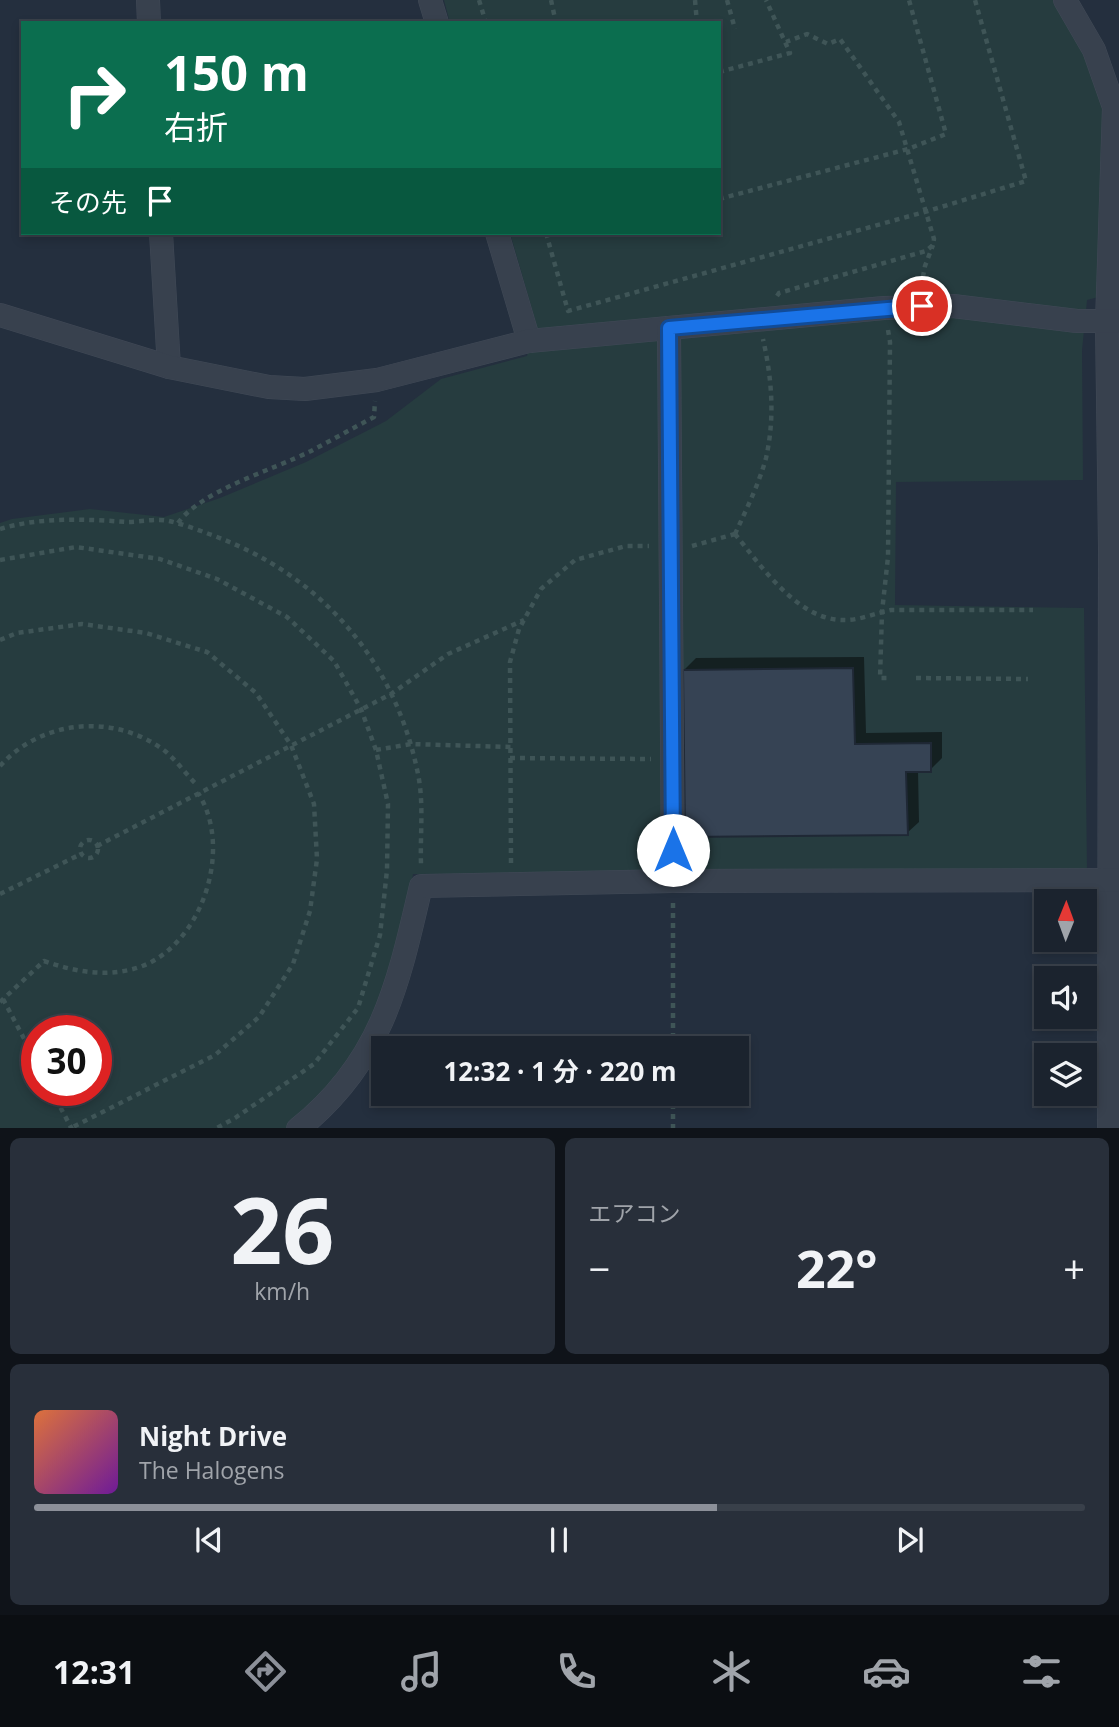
<!DOCTYPE html>
<html lang="ja">
<head>
<meta charset="utf-8">
<style>
	:root { --surface:#1b232e; --page:#282f3a; --text:#f1f3f6; --muted:#a0a4aa; --line:#39404a; --accent:#8c9099 }
	body { margin:0; font-family:"Open Sans","Noto Sans JP",sans-serif; background:var(--page); color:var(--text); height:100vh; display:flex; flex-direction:column; font-size:26px; white-space:nowrap }
	* { box-sizing:border-box; margin:0 }
	p { font-size:23px; color:var(--muted) }
	.icon { flex:none; width:38px; height:38px; fill:none; stroke:currentColor; stroke-width:2; stroke-linecap:round; stroke-linejoin:round }
	.map { position:relative; height:1128px; overflow:hidden }
	.sheet { display:flex; flex-direction:column; gap:10px; padding:10px; background:#0f1319; flex:1 }
	.sheet>* { flex:none }
	.guide { position:absolute; left:21px; top:21px; width:700px; height:214px; border-radius:0px; box-shadow:0 4px 10px #0003,0 0 0 2px var(--line); background:#0b6e4f; color:#fff; overflow:hidden }
	.needle { width:46px; rotate:1deg }
	.controls { position:absolute; left:1034px; top:889px; display:grid; gap:14px }
	.controls a { display:grid; place-items:center; width:63px; height:63px; border-radius:0px; background:var(--surface); box-shadow:0 4px 10px #0003,0 0 0 2px var(--line); font-size:35px }
	.speed { position:absolute; left:21px; top:1015px; display:flex; gap:14px; font-size:35px; font-weight:700; text-align:center }
	.speed>* { display:grid; place-content:center; width:91px; height:91px; border-radius:50%; background:var(--surface); box-shadow:0 4px 10px #0003,0 0 0 2px var(--line); line-height:1 }
	.speed .limit { border:10px solid #d22; background:#fff; color:#111 }
	.pin { position:absolute; display:grid; place-items:center; width:60px; height:60px; color:#fff; margin:-30px; border:4px solid #fff; border-radius:50%; box-shadow:0 2px 7px #0007 }
	.me { position:absolute; width:77px; margin:-38px; rotate:0deg; stroke-linejoin:round; filter:drop-shadow(0 0 5px #0008) }
	.turn { display:flex; align-items:center; gap:24px; height:147px; padding:0 28px; font-size:32px }
	.turn .icon { width:91px; height:91px; stroke-width:2.5 }
	.turn b { display:block; font-size:49px; line-height:60px }
	.then { display:flex; align-items:center; height:66px; padding:0 28px; background:#0003; gap:14px; font-size:26px }
	.big { font-size:52px; font-weight:700; line-height:1.1 }
	.sheet .card { flex:1; display:flex; flex-direction:column; justify-content:center; gap:10px; min-width:0; padding:0 24px; border-radius:10px; background:var(--page) }
	.sheet .dial { align-items:center; gap:0 }
	.dial b { font-size:91px; line-height:1 }
	.song { display:flex; align-items:center; gap:21px }
	.cover { width:84px; height:84px; border-radius:10px; background:linear-gradient(135deg,hsl(20 70% 55%),hsl(280 70% 35%)) }
	.played { height:7px; border-radius:4px; background:linear-gradient(90deg,var(--accent) 65%,var(--line) 65%) }
	.keys { display:flex; justify-content:space-around; direction:ltr }
	.heat { display:flex; justify-content:space-between; align-items:center; font-size:38px; direction:ltr }
	.sheet .tiles { flex:1; display:grid; gap:10px; grid-template-columns:1fr 1fr }
	.card:last-child { grid-column:span 2 }
	.trip { position:absolute; left:371px; top:1036px; width:378px; height:70px; border-radius:0px; background:var(--surface); box-shadow:0 4px 10px #0003,0 0 0 2px var(--line); font-weight:700; line-height:70px; text-align:center }
	.dock { display:flex; height:112px; justify-content:space-around; align-items:center; background:#0b0e12; color:var(--muted) }
	.dock .icon { width:49px; height:49px }
	.dock .selected { color:var(--accent) }
	.dock b { font-size:32px; color:var(--text) }
	.map>svg:first-child { display:block }
	.park { fill:#263c3f; fill-rule:evenodd }
	.shadow { fill:#0007 }
	.building { fill:#364354; stroke:#1f2835; stroke-width:2 }
	.lines { fill:none; stroke-linecap:round; stroke-linejoin:round }
	.minor-casing { stroke:#414a57; stroke-width:24 }
	.path { stroke:#3f5557; stroke-width:4.5; stroke-dasharray:5 5; stroke-linecap:butt }
	.minor { stroke:#38414e; stroke-width:23 }
	.route-casing { stroke:#114b97; stroke-width:18 }
	.route { stroke:#1a73e8; stroke-width:12 }
</style>
</head>
<body>
<div class="map">
<svg width="1119" height="1129" viewBox="0 0 1119 1129">
	<rect width="100%" height="100%" fill="#242f3e"/>
	<path class="park" d="M444,0H1060L1069,15L1106,107L1102,296L1087,300L1082,350L1083,480L896,482L895,605L1084,608L1087,871L413,874L406,921L363,1047L300,1118L286,1128L0,1129V523L12,519L90,509L164,517L220,498L306,462L386,421L441,379L527,356L536,323L510,233H719V23H450ZM37,1031H96V1090H37Z"/>
	<polygon class="shadow" points="864,657 866,733 942,732 942,758 930,770 918,770 919,822 907,833 684,670 696,658"/>
	<polygon class="building" points="853,668 855,744 931,743 931,772 906,772 908,835 685,837 683,670"/>
	<g class="lines">
		<defs>
			<g id="minor">
				<polyline points="148,0 149,23"/>
				<polyline points="430,0 437,23"/>
				<polyline points="1065,0 1094,50 1114,107 1107,323 1110,547 1109,1129"/>
				<polyline points="161,233 169,367"/>
				<polyline points="497,233 529,341"/>
				<polyline points="0,315 169,367 269,387 305,389 377,380 529,341 884,308 953,306 1077,321 1119,321"/>
				<polyline points="669,328 673,881"/>
				<path d="M298,1129C382,1062 398,985 421,886L673,881L1119,880"/>
			</g>
		</defs>
		<use href="#minor" class="minor-casing"/>
		<g class="path">
			<polyline points="479,0 486,23"/>
			<polyline points="551,0 556,23"/>
			<polyline points="695,0 697,23"/>
			<polyline points="727,0 735,29"/>
			<polyline points="719,72 790,53 766,0"/>
			<polyline points="719,199 908,149 946,134 909,0"/>
			<polyline points="546,233 568,311 928,211 1026,181 975,0"/>
			<polyline points="921,287 925,266 933,245"/>
			<polyline points="777,296 779,293 926,251 933,245 934,239 899,122 840,39 828,44 807,34 786,42"/>
			<polyline points="888,330 890,342 888,557 882,612 880,678 891,678"/>
			<path d="M178,523C202,490 273,470 311,451C332,440 353,428 374,417L375,401"/>
			<path d="M0,529C39,517 86,519 127,522C140,522 156,518 169,521C182,524 196,529 209,534C319,573 395,659 418,774C424,803 420,835 421,864"/>
			<path d="M735,534C761,566 798,620 843,620C857,621 876,613 891,610H1033"/>
			<path d="M735,534C746,510 759,484 766,458C775,418 772,379 763,339"/>
			<polyline points="692,546 735,534"/>
			<polyline points="0,560 76,547 160,559 217,579 287,617 334,661 361,709 376,750 388,804 387,870 380,935 358,1008 314,1064 235,1118 215,1129"/>
			<polyline points="0,640 17,633 82,624 146,633 207,652 256,693 291,745 314,804 317,859 310,911 293,964 259,1017 215,1055 69,1129"/>
			<polyline points="916,678 1028,679"/>
			<polyline points="376,750 411,744 511,747"/>
			<polyline points="510,758 651,759"/>
			<path d="M0,766C42,719 115,713 165,751C176,760 185,773 195,783"/>
			<circle cx="89" cy="849" r="9"/>
			<polyline points="97,846 391,694 448,654 524,620"/>
			<polyline points="511,863 510,662 519,629 541,589 575,560 626,546 649,546"/>
			<polyline points="0,894 81,854"/>
			<polyline points="3,999 37,1063"/>
			<path d="M0,1002L44,961C73,971 102,977 133,969C200,952 235,850 198,793"/>
			<polyline points="673,1048 673,902"/>
			<polyline points="51,1090 72,1129"/>
			<polyline points="673,1129 673,1094"/>
		</g>
		<use href="#minor" class="minor"/>
	</g>
	<g class="lines">
		<defs>
			<polyline id="route" points="673,850 669,328 922,306"/>
		</defs>
		<use href="#route" class="route-casing"/>
		<use href="#route" class="route"/>
	</g>
</svg>
<div class="controls">
<a><svg class="needle" viewBox="-14 -14 28 28"><path d="M0-13l5 13h-10z" fill="#e53935"/><path d="M0 13l5-13h-10z" fill="#a0a4aa"/></svg></a>
<a><svg class="icon" aria-label="sound" viewBox="0 0 24 24"><path d="M4 9h4l5-4v14l-5-4H4zM17 9q2 3 0 6"/></svg></a>
<a><svg class="icon" aria-label="layers" viewBox="0 0 24 24"><path d="M12 4l9 5-9 5-9-5zM3 14l9 5 9-5"/></svg></a>
</div>
<div class="speed"><div class="limit">30</div></div>
<div class="pin" style="left:922px;top:306px;background:#d93025"><svg class="icon" aria-label="arrive" viewBox="0 0 24 24"><path d="M6 21V4h12l-3 4 3 4H6"/></svg></div>
<svg class="me" style="left:673px;top:850px" viewBox="-20 -20 40 40"><circle r="19" fill="#fff"/><path d="M0-13L10 11 0 6-10 11z" fill="#1a73e8"/></svg>
<div class="trip">12:32 · 1 分 · 220 m</div>
<div class="guide">
<div class="turn"><svg class="icon" aria-label="right" viewBox="0 0 24 24"><path d="M7 20v-9h11M14 6l5 5-5 5"/></svg><div><b>150 m</b>右折</div></div>
<div class="then">その先<svg class="icon" aria-label="arrive" viewBox="0 0 24 24"><path d="M6 21V4h12l-3 4 3 4H6"/></svg></div>
</div>
</div>
<section class="sheet">
<div class="tiles">
<div class="card dial"><b>26</b><p>km/h</p></div>
<div class="card"><p>エアコン</p>
<div class="heat"><a>−</a><b class="big">22°</b><a>+</a></div>
</div>
<div class="card">
<div class="song"><i class="cover"></i><div><b>Night Drive</b><p>The Halogens</p></div></div>
<div class="played"></div>
<div class="keys"><svg class="icon" aria-label="previous" viewBox="0 0 24 24"><path d="M18 5L8 12l10 7zM5 5v14"/></svg><svg class="icon" aria-label="pause" viewBox="0 0 24 24"><path d="M8 5v14M16 5v14"/></svg><svg class="icon" aria-label="next" viewBox="0 0 24 24"><path d="M6 5l10 7-10 7zM19 5v14"/></svg></div>
</div>
</div>
</section>
<nav class="dock">
<b>12:31</b>
<svg class="icon selected" aria-label="directions" viewBox="0 0 24 24"><path d="M12 3l9 9-9 9-9-9zM9 14v-3h6M13 9l2 2-2 2"/></svg>
<svg class="icon" aria-label="music" viewBox="0 0 24 24"><path d="M9 18V5l10-2v13"/><circle cx="6" cy="18" r="3"/><circle cx="16" cy="16" r="3"/></svg>
<svg class="icon" aria-label="phone" viewBox="0 0 24 24"><path d="M5 4h4l2 5-3 2q2 4 5 5l2-3 5 2v4C11 20 4 13 5 4z"/></svg>
<svg class="icon" aria-label="climate" viewBox="0 0 24 24"><path d="M12 3v18M4 7l16 10M4 17L20 7"/></svg>
<svg class="icon" aria-label="car" viewBox="0 0 24 24"><path d="M5 17H2v-5l4-1 3-4h7l3 4 3 1v5h-3M9 17h6M6 11h13"/><circle cx="7" cy="17" r="2"/><circle cx="17" cy="17" r="2"/></svg>
<svg class="icon" aria-label="filters" viewBox="0 0 24 24"><path d="M4 7h16M4 17h16"/><circle cx="9" cy="7" r="2"/><circle cx="15" cy="17" r="2"/></svg>
</nav>
</body>
</html>
